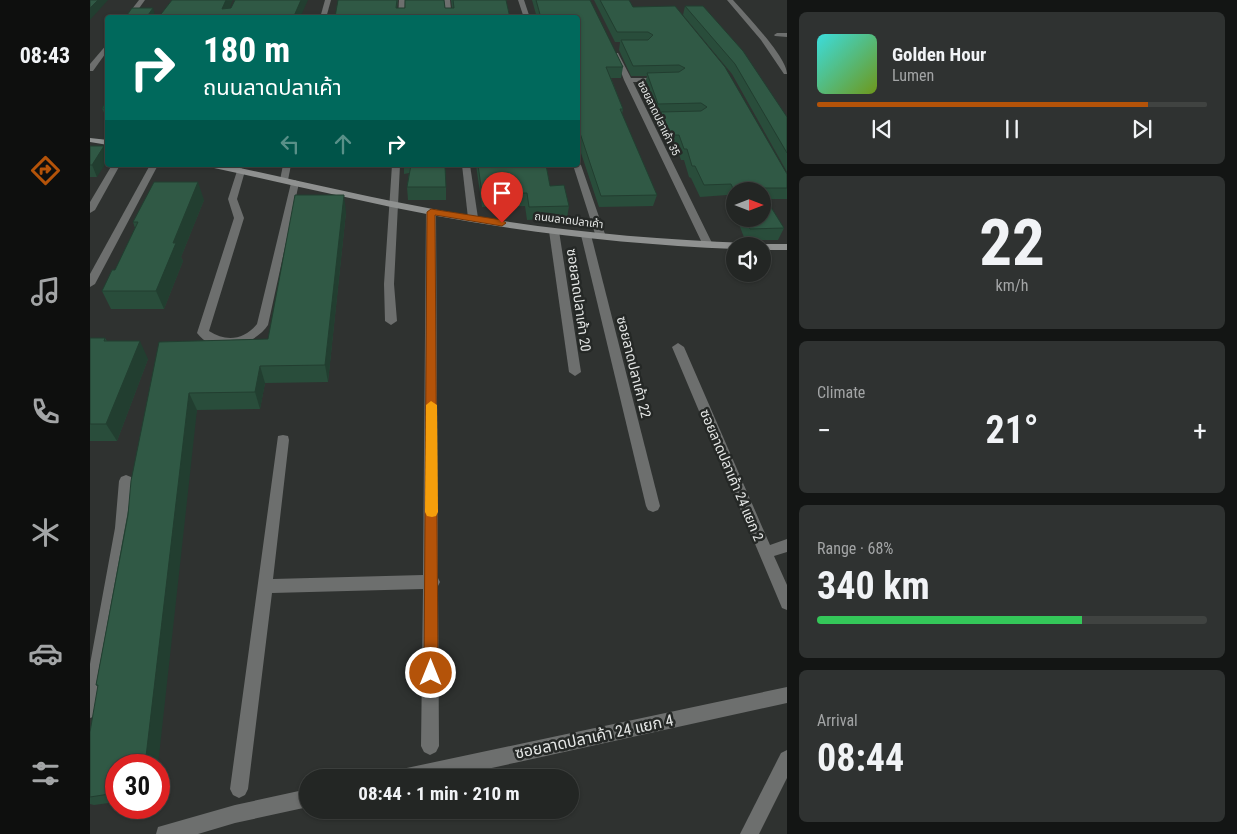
<!DOCTYPE html>
<html lang="en">
<head>
<meta charset="utf-8">
<style>
	:root { --surface:#232624; --page:#2f3231; --text:#f1f3f6; --muted:#a3a5a6; --line:#404341; --accent:#b45309 }
	body { margin:0; font-family:"Roboto Condensed","Noto Sans Thai",sans-serif; background:var(--page); color:var(--text); height:100vh; display:flex; flex-direction:column; font-size:19px; white-space:nowrap }
	* { box-sizing:border-box; margin:0 }
	p { font-size:16px; color:var(--muted) }
	.icon { flex:none; width:28px; height:28px; fill:none; stroke:currentColor; stroke-width:2; stroke-linecap:round; stroke-linejoin:round }
	.map { position:relative; flex:1; overflow:hidden }
	.side { display:flex; flex-direction:column; gap:12px; padding:12px; background:#131514; width:450px }
	.side>* { flex:none }
	.banner { position:absolute; left:15px; top:15px; width:475px; height:152px; border-radius:5px; box-shadow:0 1px 4px #0004,0 0 0 1px var(--line); background:#00695c; color:#fff; overflow:hidden }
	.needle { width:32px; rotate:90deg }
	.tools { position:absolute; left:636px; top:182px; display:grid; gap:10px }
	.tools a { display:grid; place-items:center; width:45px; height:45px; border-radius:50%; background:var(--surface); box-shadow:0 1px 4px #0004,0 0 0 1px var(--line); font-size:25px }
	.speed { position:absolute; left:15px; top:754px; display:flex; gap:10px; font-size:25px; font-weight:700; text-align:center }
	.speed>* { display:grid; place-content:center; width:65px; height:65px; border-radius:50%; background:var(--surface); box-shadow:0 1px 4px #0004,0 0 0 1px var(--line); line-height:1 }
	.speed .limit { border:8px solid #d22; background:#fff; color:#111 }
	.pin { position:absolute; display:grid; place-items:center; width:42px; height:42px; color:#fff; margin:-51px -21px; border-radius:50% 50% 50% 0; rotate:-45deg; box-shadow:0 0 5px #0007 }
	.pin .icon { rotate:45deg }
	.me { position:absolute; width:55px; margin:-28px; rotate:0deg; stroke-linejoin:round; filter:drop-shadow(0 0 4px #0008) }
	.turn { display:flex; align-items:center; gap:18px; height:105px; padding:0 15px; font-size:22px }
	.turn .icon { width:65px; height:65px; stroke-width:2.5 }
	.turn b { display:block; font-size:35px; line-height:42px }
	.lanes { display:flex; align-items:center; height:48px; padding:0 15px; background:#0003; justify-content:center; gap:25px; direction:ltr }
	.lanes .off { opacity:.35 }
	.big { font-size:38px; font-weight:700; line-height:1.1 }
	.side .tile { flex:1; display:flex; flex-direction:column; justify-content:center; gap:8px; min-width:0; padding:0 18px; border-radius:8px; background:var(--page) }
	.side .dial { align-items:center; gap:0 }
	.dial b { font-size:65px; line-height:1 }
	.song { display:flex; align-items:center; gap:15px }
	.cover { width:60px; height:60px; border-radius:8px; background:linear-gradient(135deg,hsl(180 70% 55%),hsl(80 70% 35%)) }
	.played { height:5px; border-radius:2px; background:linear-gradient(90deg,var(--accent) 85%,var(--line) 85%) }
	.keys { display:flex; justify-content:space-around; direction:ltr }
	.heat { display:flex; justify-content:space-between; align-items:center; font-size:28px; direction:ltr }
	.charge { height:8px; border-radius:4px; background:linear-gradient(90deg,#34c759 68%,var(--line) 0) }
	.trip { position:absolute; left:209px; top:769px; width:280px; height:50px; border-radius:25px; background:var(--surface); box-shadow:0 1px 4px #0004,0 0 0 1px var(--line); font-weight:700; line-height:50px; text-align:center }
	main { display:flex; flex:1; min-height:0 }
	.dock { display:flex; flex-direction:column; width:90px; justify-content:space-around; align-items:center; background:#0e0f0e; color:var(--muted) }
	.dock .icon { width:35px; height:35px }
	.dock .selected { color:var(--accent) }
	.dock b { font-size:22px; color:var(--text) }
	.map>svg:first-child { display:block }
	.lines { fill:none; stroke-linecap:round; stroke-linejoin:round }
	.service { fill:#6d6f6e; fill-rule:evenodd }
	.minor { fill:#6d6f6e; fill-rule:evenodd }
	.secondary { fill:#8f9190; fill-rule:evenodd }
	.wall { fill:#294d3b }
	.shaded-wall { fill:#223e30 }
	.building { fill:#305945; stroke:#223e30 }
	.route { fill:#b45309; stroke:#753606 }
	.slow { fill:#f59e0b }
	.labels { text-anchor:middle; stroke-width:5; stroke-linejoin:round; paint-order:stroke }
	.far-street-label { font-size:11px; fill:#e5e7e6; stroke:#252826 }
	.street-label { font-size:14px; fill:#e5e7e6; stroke:#252826 }
	.near-street-label { font-size:16px; fill:#e5e7e6; stroke:#252826 }
</style>
</head>
<body>
<main>
<nav class="dock">
<b>08:43</b>
<svg class="icon selected" aria-label="directions" viewBox="0 0 24 24"><path d="M12 3l9 9-9 9-9-9zM9 14v-3h6M13 9l2 2-2 2"/></svg>
<svg class="icon" aria-label="music" viewBox="0 0 24 24"><path d="M9 18V5l10-2v13"/><circle cx="6" cy="18" r="3"/><circle cx="16" cy="16" r="3"/></svg>
<svg class="icon" aria-label="phone" viewBox="0 0 24 24"><path d="M5 4h4l2 5-3 2q2 4 5 5l2-3 5 2v4C11 20 4 13 5 4z"/></svg>
<svg class="icon" aria-label="climate" viewBox="0 0 24 24"><path d="M12 3v18M4 7l16 10M4 17L20 7"/></svg>
<svg class="icon" aria-label="car" viewBox="0 0 24 24"><path d="M5 17H2v-5l4-1 3-4h7l3 4 3 1v5h-3M9 17h6M6 11h13"/><circle cx="7" cy="17" r="2"/><circle cx="17" cy="17" r="2"/></svg>
<svg class="icon" aria-label="filters" viewBox="0 0 24 24"><path d="M4 7h16M4 17h16"/><circle cx="9" cy="7" r="2"/><circle cx="15" cy="17" r="2"/></svg>
</nav>
<div class="map">
<svg width="697" height="834" viewBox="0 0 697 834">
	<rect width="100%" height="100%" fill="#2f3230"/>
	<g class="lines">
		<g class="service">
			<polygon points="22,165 30,165 5,210 0,213 0,202"/>
			<path d="M151,168L155,171L147,199L154,218L119,331C136,342 154,340 167,324L201,183L205,180L209,183L178,325C164,346 125,357 107,333L144,218L138,199L147,171Z"/>
		</g>
		<g class="minor">
			<polygon points="49,0 55,0 42,18 35,18"/>
			<polygon points="235,0 241,0 236,18 230,18"/>
			<polygon points="309,0 315,0 314,18 308,18"/>
			<polygon points="354,0 360,0 362,18 356,18"/>
			<polygon points="428,0 434,0 440,18 434,18"/>
			<path d="M637,0H643C656,15 697,57 697,74H694L671,40Z"/>
			<polygon points="687,33 697,33 697,37 685,36 684,35"/>
			<polygon points="18,43 18,50 3,71 0,71 0,64"/>
			<polygon points="524,53 528,53 541,78 571,78 575,80 571,82 543,82 623,245 621,247 615,247 613,245 534,80"/>
			<polygon points="488,163 491,165 516,237 514,239 508,239 506,237 483,165 488,165"/>
			<polygon points="60,165 68,165 5,284 0,287 0,274"/>
			<polygon points="193,165 201,165 198,180 194,183 190,180"/>
			<polygon points="302,165 310,165 304,284 307,321 301,325 295,321 294,284"/>
			<polygon points="372,165 380,165 388,218 383,221 378,218"/>
			<polygon points="341,209 346,212 348,578 350,582 348,586 349,746 346,752 340,755 334,752 331,746 333,589 182,593 158,789 155,795 149,798 143,795 140,789 188,436 193,435 198,436 199,440 183,579 333,575 336,212"/>
			<polygon points="464,228 469,231 491,372 485,376 479,372 459,231"/>
			<polygon points="496,232 501,235 570,506 568,510 563,512 558,510 556,506 491,235"/>
			<polygon points="588,343 594,347 680,545 697,539 697,552 684,556 697,585 697,610 692,608 582,347"/>
			<polygon points="36,475 41,477 43,481 39,528 8,710 6,716 0,718 0,664 25,528 29,481 31,477"/>
			<polygon points="697,687 697,703 356,778 303,778 306,772 312,769"/>
			<polygon points="697,750 697,778 669,834 650,834 691,753"/>
			<polygon points="218,789 218,807 145,823 108,834 66,834 68,827 145,805"/>
		</g>
		<g class="secondary">
			<polygon points="0,138 18,140 18,145 0,142"/>
			<path d="M120,165H136C206,180 276,197 348,210C450,229 553,239 657,243L662,246H645V249C545,245 445,234 347,216C272,202 198,184 124,168Z"/>
			<polygon points="672,244 697,244 697,250 672,250 672,246 668,246"/>
		</g>
	</g>
	<g class="wall">
		<polygon points="308,0 307,8 362,8 361,0 416,0 420,18 68,18 140,8 210,16 245,17"/>
		<polygon points="442,0 500,0 533,67 531,78 521,78 533,109 532,114 567,195 563,206 509,207 488,144 488,18 447,18"/>
		<polygon points="504,0 539,0 543,7 697,174 697,199 676,199 694,228 688,240 655,240 647,219 672,219 672,191 645,191 645,215 637,195 610,197 601,178 599,177 594,160 591,160 586,146 577,146 573,137 568,123 570,115 565,115 555,84 557,76 541,76 529,50 530,42 525,42"/>
		<polygon points="595,6 697,117 697,172 642,74 593,15"/>
		<polygon points="18,100 18,120 17,120 12,108"/>
		<polygon points="0,146 7,177 0,177"/>
		<polygon points="314,165 338,165 338,167 356,187 356,200 318,200 317,187 319,173 314,174"/>
		<polygon points="386,165 456,165 460,186 479,206 477,218 437,220 435,206 392,207"/>
		<polygon points="114,200 91,257 93,261 74,309 21,309 12,291 25,270 45,228 43,222"/>
		<polygon points="256,212 238,382 175,383 170,409 107,410 26,765 26,802 4,805 0,804 0,797 8,687 6,685 69,342 178,339"/>
		<polygon points="0,338 15,338 17,341 58,359 27,441 0,441"/>
	</g>
	<g class="shaded-wall">
		<polygon points="8,0 18,0 0,20 0,8"/>
		<polygon points="136,0 143,0 136,18 132,9"/>
		<polygon points="211,0 218,0 210,18 204,16"/>
		<polygon points="63,8 66,18 56,18"/>
		<polygon points="14,146 18,154 18,160 7,177 2,165"/>
		<polygon points="108,182 114,200 91,257 93,261 74,309 66,291 83,243"/>
		<polygon points="254,195 256,212 238,382 235,365"/>
		<polygon points="50,341 58,359 27,441 16,424"/>
		<polygon points="170,366 175,383 170,409 165,392"/>
		<polygon points="99,393 107,410 68,765 55,765"/>
	</g>
	<g class="building">
		<polygon points="0,0 8,0 0,8"/>
		<polygon points="82,0 136,0 132,9 141,8 145,0 211,0 204,16 245,17 248,0 307,0 306,8 315,8 315,0 354,0 355,8 364,8 363,0 416,0 420,18 133,18 134,17 68,18"/>
		<polygon points="446,0 500,0 533,67 516,67 533,109 530,109 567,195 511,196 488,127 488,18 451,18"/>
		<polygon points="510,0 539,0 543,7 585,6 635,67 697,174 697,188 669,188 671,191 645,191 645,193 641,184 614,185 605,166 602,166 597,149 594,149 589,135 580,135 571,112 611,111 617,107 611,103 568,104 557,73 589,72 595,68 589,65 543,66 531,40 558,40 563,35 558,32 527,32"/>
		<polygon points="595,6 613,6 653,51 697,117 697,153 645,64"/>
		<polygon points="42,8 63,8 56,18 35,18"/>
		<polygon points="18,100 18,108 12,108"/>
		<polygon points="0,146 14,146 2,165 0,165"/>
		<polygon points="321,165 338,165 338,167 355,167 356,187 317,187"/>
		<polygon points="388,165 456,165 460,186 474,185 479,206 439,207 437,193 392,194"/>
		<polygon points="64,182 108,182 83,243 86,243 66,291 12,291 22,270 25,270 48,222 43,222"/>
		<polygon points="672,193 694,228 660,229 656,219 672,219"/>
		<polygon points="205,195 254,195 235,365 170,366 165,392 99,393 55,765 26,765 26,793 0,797 0,732 8,685 6,685 38,515 41,481 69,342 178,339"/>
		<polygon points="0,338 15,338 14,341 50,341 16,424 0,424"/>
	</g>
	<polygon class="route" points="341,209 412,220 416,223 412,226 345,215 348,673 346,679 341,681 336,679 334,673 337,212"/>
	<polygon class="slow" points="341,401 347,405 348,512 346,516 342,517 337,516 335,512 336,405"/>
	<g class="labels">
		<g class="far-street-label">
			<text transform="translate(569 118) rotate(64)" y="4">ซอยลาดปลาเค้า 35</text>
			<text transform="translate(479 220) rotate(7)" y="4">ถนนลาดปลาเค้า</text>
		</g>
		<g class="street-label">
			<text transform="translate(489 300) rotate(82)" y="5">ซอยลาดปลาเค้า 20</text>
			<text transform="translate(544 367) rotate(76)" y="5">ซอยลาดปลาเค้า 22</text>
			<text transform="translate(642 475) rotate(67)" y="5">ซอยลาดปลาเค้า 24 แยก 2</text>
		</g>
		<g class="near-street-label">
			<text transform="translate(504 736) rotate(-12)" y="6">ซอยลาดปลาเค้า 24 แยก 4</text>
		</g>
	</g>
</svg>
<div class="tools">
<a><svg class="needle" viewBox="-14 -14 28 28"><path d="M0-13l5 13h-10z" fill="#e53935"/><path d="M0 13l5-13h-10z" fill="#a3a5a6"/></svg></a>
<a><svg class="icon" aria-label="sound" viewBox="0 0 24 24"><path d="M4 9h4l5-4v14l-5-4H4zM17 9q2 3 0 6"/></svg></a>
</div>
<div class="speed"><div class="limit">30</div></div>
<div class="pin" style="left:412px;top:223px;background:#d93025"><svg class="icon" aria-label="arrive" viewBox="0 0 24 24"><path d="M6 21V4h12l-3 4 3 4H6"/></svg></div>
<svg class="me" style="left:341px;top:673px" viewBox="-20 -20 40 40"><circle r="17" fill="#b45309" stroke="#fff" stroke-width="3"/><path d="M0-11L8 9 0 5-8 9z" fill="#fff"/></svg>
<div class="trip">08:44 · 1 min · 210 m</div>
<div class="banner">
<div class="turn"><svg class="icon" aria-label="right" viewBox="0 0 24 24"><path d="M7 20v-9h11M14 6l5 5-5 5"/></svg><div><b>180 m</b>ถนนลาดปลาเค้า</div></div>
<div class="lanes"><svg class="icon off" aria-label="left" viewBox="0 0 24 24"><path d="M17 20v-9H6M10 6l-5 5 5 5"/></svg><svg class="icon off" aria-label="ahead" viewBox="0 0 24 24"><path d="M12 20V5M6 11l6-6 6 6"/></svg><svg class="icon" aria-label="right" viewBox="0 0 24 24"><path d="M7 20v-9h11M14 6l5 5-5 5"/></svg></div>
</div>
</div>
<section class="side">
<div class="tile">
<div class="song"><i class="cover"></i><div><b>Golden Hour</b><p>Lumen</p></div></div>
<div class="played"></div>
<div class="keys"><svg class="icon" aria-label="previous" viewBox="0 0 24 24"><path d="M18 5L8 12l10 7zM5 5v14"/></svg><svg class="icon" aria-label="pause" viewBox="0 0 24 24"><path d="M8 5v14M16 5v14"/></svg><svg class="icon" aria-label="next" viewBox="0 0 24 24"><path d="M6 5l10 7-10 7zM19 5v14"/></svg></div>
</div>
<div class="tile dial"><b>22</b><p>km/h</p></div>
<div class="tile"><p>Climate</p>
<div class="heat"><a>−</a><b class="big">21°</b><a>+</a></div>
</div>
<div class="tile"><p>Range · 68%</p><b class="big">340 km</b><div class="charge"></div></div>
<div class="tile"><p>Arrival</p><b class="big">08:44</b></div>
</section>
</main>
</body>
</html>
